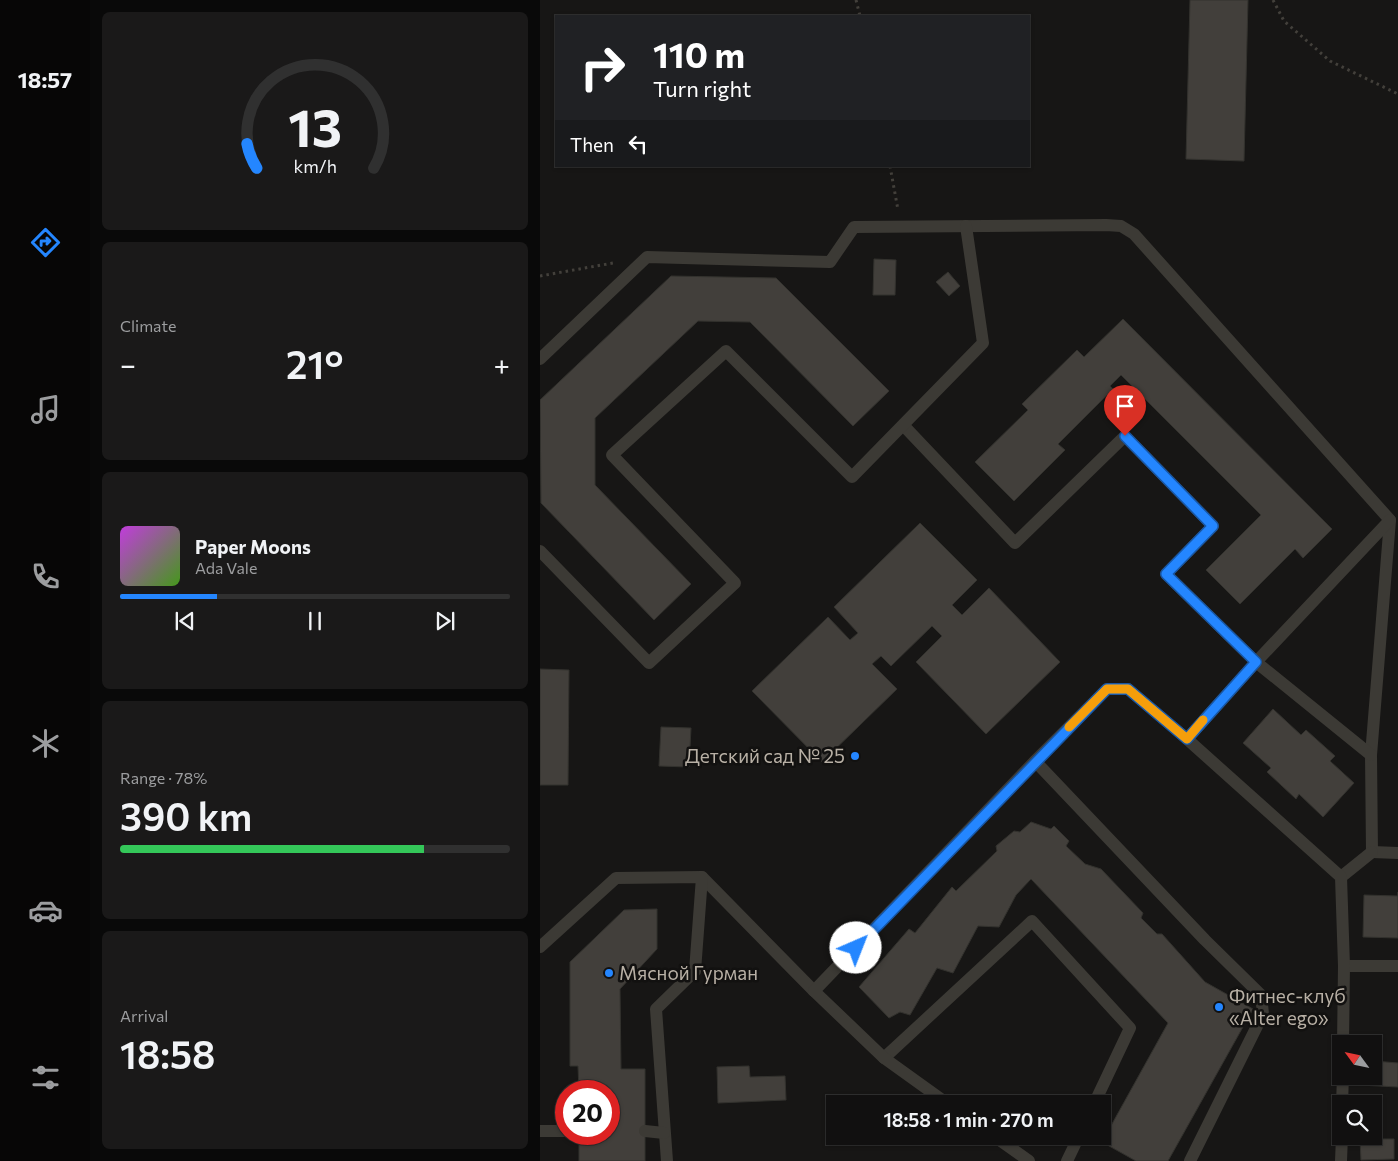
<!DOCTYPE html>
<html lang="en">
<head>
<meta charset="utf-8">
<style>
	:root { --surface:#111010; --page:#1a1919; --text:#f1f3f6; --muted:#9c9d9f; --line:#303030; --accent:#2486ff }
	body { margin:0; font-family:Commissioner,sans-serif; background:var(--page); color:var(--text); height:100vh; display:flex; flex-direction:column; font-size:19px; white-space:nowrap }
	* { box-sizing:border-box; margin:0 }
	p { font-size:16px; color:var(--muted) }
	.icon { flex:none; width:28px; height:28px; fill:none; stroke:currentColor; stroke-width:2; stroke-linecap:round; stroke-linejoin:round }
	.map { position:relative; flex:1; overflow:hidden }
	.panel { display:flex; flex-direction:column; gap:12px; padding:12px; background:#090909; width:450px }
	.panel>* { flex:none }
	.top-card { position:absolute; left:15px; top:15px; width:475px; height:152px; border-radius:0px; box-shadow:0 1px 4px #0004,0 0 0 1px var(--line); background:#202124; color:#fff; overflow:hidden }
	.needle { width:32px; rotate:303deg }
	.controls { position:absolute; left:792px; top:1035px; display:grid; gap:10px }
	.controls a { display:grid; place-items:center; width:50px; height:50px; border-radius:0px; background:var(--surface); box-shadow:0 1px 4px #0004,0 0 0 1px var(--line); font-size:25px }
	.speed { position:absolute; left:15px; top:1080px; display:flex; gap:10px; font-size:25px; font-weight:700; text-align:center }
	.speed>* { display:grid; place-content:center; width:65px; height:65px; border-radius:50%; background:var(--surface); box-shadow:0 1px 4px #0004,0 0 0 1px var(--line); line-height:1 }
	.speed .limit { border:8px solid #d22; background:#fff; color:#111 }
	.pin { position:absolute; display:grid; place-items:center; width:42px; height:42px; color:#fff; margin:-51px -21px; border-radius:50% 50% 50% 0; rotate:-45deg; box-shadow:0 0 5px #0007 }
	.pin .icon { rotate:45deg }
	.me { position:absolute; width:55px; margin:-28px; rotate:44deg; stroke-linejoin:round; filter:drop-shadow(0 0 4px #0008) }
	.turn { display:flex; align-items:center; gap:18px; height:105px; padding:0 15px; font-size:22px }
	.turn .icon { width:65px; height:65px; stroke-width:2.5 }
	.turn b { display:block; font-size:35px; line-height:42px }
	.then { display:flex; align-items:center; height:48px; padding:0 15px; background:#0003; gap:10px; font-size:19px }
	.big { font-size:38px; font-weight:600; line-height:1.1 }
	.panel .tile { flex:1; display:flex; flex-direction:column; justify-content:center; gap:8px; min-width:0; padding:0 18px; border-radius:8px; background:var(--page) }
	.panel .dial { align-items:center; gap:0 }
	.dial svg { height:130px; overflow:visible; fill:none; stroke:var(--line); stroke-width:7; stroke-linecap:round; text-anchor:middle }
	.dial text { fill:var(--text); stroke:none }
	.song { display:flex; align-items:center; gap:15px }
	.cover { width:60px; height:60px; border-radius:8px; background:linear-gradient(135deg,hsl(290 70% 55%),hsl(100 70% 35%)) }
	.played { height:5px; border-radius:2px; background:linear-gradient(90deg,var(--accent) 25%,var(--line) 25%) }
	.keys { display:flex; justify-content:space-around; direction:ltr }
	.heat { display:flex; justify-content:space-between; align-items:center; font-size:28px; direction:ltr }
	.charge { height:8px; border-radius:4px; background:linear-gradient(90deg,#34c759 78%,var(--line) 0) }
	.trip { position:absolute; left:286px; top:1095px; width:285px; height:50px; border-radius:0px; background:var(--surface); box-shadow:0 1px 4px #0004,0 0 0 1px var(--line); font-weight:600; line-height:50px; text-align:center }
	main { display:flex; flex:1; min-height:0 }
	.tab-bar { display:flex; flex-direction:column; width:90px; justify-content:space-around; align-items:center; background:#070606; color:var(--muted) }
	.tab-bar .icon { width:35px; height:35px }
	.tab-bar .selected { color:var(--accent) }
	.tab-bar b { font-size:22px; color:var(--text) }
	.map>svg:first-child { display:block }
	.building { fill:#423f3b; stroke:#33322e }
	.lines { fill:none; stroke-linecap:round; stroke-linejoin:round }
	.path { stroke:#43403b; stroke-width:3; stroke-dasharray:2.5 4; stroke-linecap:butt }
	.service { stroke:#3c3a35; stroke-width:12 }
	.route-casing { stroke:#1757a6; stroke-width:12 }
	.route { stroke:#2486ff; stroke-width:9 }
	.slow { stroke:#f59e0b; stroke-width:9 }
	.poi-dot { fill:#2486ff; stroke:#121110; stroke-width:2 }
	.labels { text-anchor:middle; stroke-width:5; stroke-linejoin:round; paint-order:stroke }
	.poi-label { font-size:19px; fill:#b8b0a5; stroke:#121110; text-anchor:start }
</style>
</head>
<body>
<main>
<nav class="tab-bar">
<b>18:57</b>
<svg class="icon selected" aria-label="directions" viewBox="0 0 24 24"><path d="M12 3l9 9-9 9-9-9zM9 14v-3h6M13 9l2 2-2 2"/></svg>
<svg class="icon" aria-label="music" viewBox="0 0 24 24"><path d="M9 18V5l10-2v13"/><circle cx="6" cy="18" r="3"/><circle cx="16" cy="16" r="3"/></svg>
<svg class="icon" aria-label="phone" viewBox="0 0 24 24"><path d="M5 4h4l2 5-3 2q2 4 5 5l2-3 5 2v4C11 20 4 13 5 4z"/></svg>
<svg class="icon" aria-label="climate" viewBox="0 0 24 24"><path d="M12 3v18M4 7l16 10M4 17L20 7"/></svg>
<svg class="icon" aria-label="car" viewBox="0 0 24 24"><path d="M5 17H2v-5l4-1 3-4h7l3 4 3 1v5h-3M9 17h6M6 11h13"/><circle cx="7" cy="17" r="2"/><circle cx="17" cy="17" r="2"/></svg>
<svg class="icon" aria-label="filters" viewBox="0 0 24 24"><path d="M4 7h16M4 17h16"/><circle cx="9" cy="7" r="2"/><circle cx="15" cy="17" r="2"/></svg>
</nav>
<section class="panel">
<div class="tile dial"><svg viewBox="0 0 100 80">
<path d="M14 69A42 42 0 1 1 86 69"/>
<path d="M14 69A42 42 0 0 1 8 54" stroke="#2486ff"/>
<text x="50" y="56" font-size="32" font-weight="700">13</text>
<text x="50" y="72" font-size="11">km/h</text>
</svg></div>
<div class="tile"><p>Climate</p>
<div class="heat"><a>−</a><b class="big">21°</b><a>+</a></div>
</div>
<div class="tile">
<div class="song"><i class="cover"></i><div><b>Paper Moons</b><p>Ada Vale</p></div></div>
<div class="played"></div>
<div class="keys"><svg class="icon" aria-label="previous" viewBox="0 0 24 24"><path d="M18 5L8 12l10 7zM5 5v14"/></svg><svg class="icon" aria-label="pause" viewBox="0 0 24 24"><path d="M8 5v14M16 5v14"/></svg><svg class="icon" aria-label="next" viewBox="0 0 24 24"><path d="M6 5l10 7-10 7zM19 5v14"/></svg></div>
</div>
<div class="tile"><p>Range · 78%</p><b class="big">390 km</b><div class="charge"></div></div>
<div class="tile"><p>Arrival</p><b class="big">18:58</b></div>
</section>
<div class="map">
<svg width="858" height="1161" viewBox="0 0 858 1161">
	<rect width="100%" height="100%" fill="#171615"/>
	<g class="building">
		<polygon points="650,0 708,0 704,161 646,159"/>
		<polygon points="334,259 356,260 355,295 333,295"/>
		<polygon points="408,272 420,286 409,296 396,282"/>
		<polygon points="131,276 236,278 349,391 313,426 210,322 158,321 55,418 55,485 151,584 114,620 1,503 0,400"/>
		<polygon points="583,319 792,529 763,558 755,549 700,604 666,570 721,515 581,375 570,386 573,389 518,444 525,450 474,501 435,462 488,410 482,404 537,350 544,357"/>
		<polygon points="380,523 437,580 412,605 422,615 449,588 520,662 446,734 376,662 402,636 392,626 351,666 341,656 332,664 357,689 282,762 212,691 288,617 310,640 318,633 294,607"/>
		<polygon points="0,669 29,670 28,785 0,785"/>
		<polygon points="733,709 761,735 766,730 795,756 790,761 814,783 783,817 759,794 756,799 727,772 731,768 703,743"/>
		<polygon points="121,727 151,728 149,767 119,766"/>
		<polygon points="491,822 511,829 514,826 529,841 526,846 545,864 561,869 603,913 601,918 617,934 622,934 665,982 713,1009 628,1161 596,1161 562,1142 628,1023 491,879 476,895 459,927 438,926 413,973 397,968 370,1015 360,1012 349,1018 319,987 369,929 375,933 412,887 416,891 457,851 456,846 474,831 480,832"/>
		<polygon points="858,892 858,938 823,937 824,895 858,896"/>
		<polygon points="117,909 117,949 80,989 81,1069 105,1069 105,1161 39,1161 39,1134 69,1134 69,1091 39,1091 38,1066 30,1066 30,962 84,910"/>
		<polygon points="834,1061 858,1063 858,1087 819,1085 820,1076 834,1076"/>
		<polygon points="209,1066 210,1077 245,1076 246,1100 178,1103 177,1067"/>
		<polygon points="820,1139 854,1139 854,1159 821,1160"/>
	</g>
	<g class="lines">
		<g class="path">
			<polyline points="316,0 320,16"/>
			<polyline points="733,0 744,21 790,61 858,94"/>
			<polyline points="350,166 358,210"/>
			<polyline points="0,276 73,263"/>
		</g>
		<g class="service">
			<polyline points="0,359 107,257 290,262 314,227 566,225 581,226 594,234 850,520 831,755 832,852 858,853"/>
			<polyline points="364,426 475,543 585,436 673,526 626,574 716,662 831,755"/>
			<polyline points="0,551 109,663 195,583 72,455 186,351 312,477 443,343 426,226"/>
			<polyline points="647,739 716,662 850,520"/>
			<polyline points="495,761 665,940 721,995 723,1014 650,1161"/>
			<polyline points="162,877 274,991"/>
			<polyline points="801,877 832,852"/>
			<polyline points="0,947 76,878 162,877 155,971 116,1009 127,1161"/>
			<polyline points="804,966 858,966"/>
			<polyline points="344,1058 492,921 590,1028 554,1104"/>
			<polyline points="408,1104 344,1058 274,991 495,761 567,689 588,689 647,739 801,877 804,966 803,1044"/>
			<polyline points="802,1104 803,1076"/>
			<polyline points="0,1131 26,1131"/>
			<polyline points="105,1131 124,1133"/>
			<polyline points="454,1136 489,1161"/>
			<polyline points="527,1161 539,1136"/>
			<polyline points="801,1161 802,1136"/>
		</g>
	</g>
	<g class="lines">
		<defs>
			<polyline id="route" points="316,948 567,689 588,689 647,739 716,662 626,574 673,526 585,436"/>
		</defs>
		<use href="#route" class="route-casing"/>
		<use href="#route" class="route"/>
		<polyline class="slow" points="529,727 567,689 588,689 647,739 663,720"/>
	</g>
	<g class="poi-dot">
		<circle cx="315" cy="756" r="5"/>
		<circle cx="69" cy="973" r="5"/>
		<circle cx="679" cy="1007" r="5"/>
	</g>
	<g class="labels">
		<g class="poi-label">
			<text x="305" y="763" text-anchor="end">Детский сад № 25</text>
			<text x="79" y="980">Мясной Гурман</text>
			<text x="689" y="1003">Фитнес-клуб<tspan x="689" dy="22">«Alter ego»</tspan></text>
		</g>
	</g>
</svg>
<div class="controls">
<a><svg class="needle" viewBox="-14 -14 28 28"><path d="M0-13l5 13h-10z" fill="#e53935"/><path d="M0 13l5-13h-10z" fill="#9c9d9f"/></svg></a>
<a><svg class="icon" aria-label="search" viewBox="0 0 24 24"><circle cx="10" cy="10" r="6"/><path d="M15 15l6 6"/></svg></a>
</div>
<div class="speed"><div class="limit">20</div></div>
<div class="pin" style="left:585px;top:436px;background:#d93025"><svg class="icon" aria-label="arrive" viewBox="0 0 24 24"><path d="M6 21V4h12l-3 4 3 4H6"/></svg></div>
<svg class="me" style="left:316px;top:948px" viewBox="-20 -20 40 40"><circle r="19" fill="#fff"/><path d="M0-13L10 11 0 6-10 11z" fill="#2486ff"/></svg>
<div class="trip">18:58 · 1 min · 270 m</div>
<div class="top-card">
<div class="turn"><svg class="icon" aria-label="right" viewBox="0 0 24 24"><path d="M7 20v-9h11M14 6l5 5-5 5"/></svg><div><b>110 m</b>Turn right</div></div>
<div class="then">Then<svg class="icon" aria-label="left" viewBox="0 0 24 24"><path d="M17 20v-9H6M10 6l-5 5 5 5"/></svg></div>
</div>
</div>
</main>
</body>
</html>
